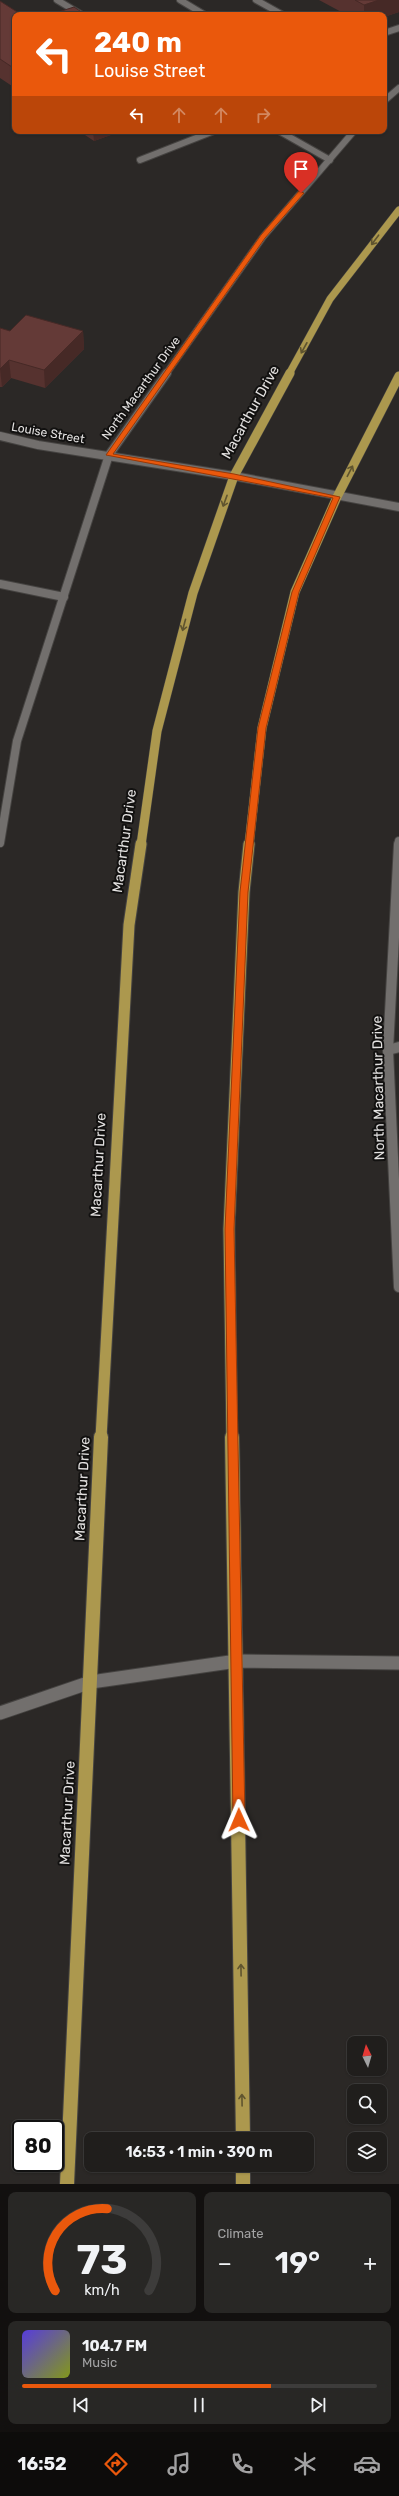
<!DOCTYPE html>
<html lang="en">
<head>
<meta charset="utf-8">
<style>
	:root { --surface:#201e1c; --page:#282725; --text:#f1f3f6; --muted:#a2a2a3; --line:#3d3c3b; --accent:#ea580c }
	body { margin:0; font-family:Rubik,sans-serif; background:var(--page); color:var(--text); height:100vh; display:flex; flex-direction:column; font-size:15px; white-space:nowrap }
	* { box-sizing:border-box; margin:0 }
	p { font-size:13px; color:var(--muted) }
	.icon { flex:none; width:22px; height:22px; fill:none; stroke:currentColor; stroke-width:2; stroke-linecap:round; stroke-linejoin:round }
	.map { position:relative; height:2184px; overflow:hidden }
	.drawer { display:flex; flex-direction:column; gap:8px; padding:8px; background:#12100f; flex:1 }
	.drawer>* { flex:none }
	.hud { position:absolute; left:12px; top:12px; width:375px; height:122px; border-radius:8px; box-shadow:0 1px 3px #0004,0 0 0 1px var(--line); background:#ea580c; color:#fff; overflow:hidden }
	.needle { width:26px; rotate:355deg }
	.controls { position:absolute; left:347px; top:2036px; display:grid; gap:8px }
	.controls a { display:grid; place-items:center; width:40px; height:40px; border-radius:8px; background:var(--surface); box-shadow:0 1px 3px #0004,0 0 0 1px var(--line); font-size:20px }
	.speed { position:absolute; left:12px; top:2120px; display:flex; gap:8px; font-size:20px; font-weight:700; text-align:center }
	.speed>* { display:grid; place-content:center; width:52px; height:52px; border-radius:50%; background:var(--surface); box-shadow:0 1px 3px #0004,0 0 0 1px var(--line); line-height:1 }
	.speed .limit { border:2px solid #111; border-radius:6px; background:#fff; color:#111 }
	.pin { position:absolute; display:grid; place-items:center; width:34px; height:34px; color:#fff; margin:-41px -17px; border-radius:50% 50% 50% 0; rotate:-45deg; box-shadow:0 0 4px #0007 }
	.pin .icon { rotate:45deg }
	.me { position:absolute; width:44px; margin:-22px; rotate:359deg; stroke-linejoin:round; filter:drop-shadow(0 0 3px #0008) }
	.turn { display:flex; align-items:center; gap:14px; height:84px; padding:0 16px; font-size:18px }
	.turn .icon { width:52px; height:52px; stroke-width:2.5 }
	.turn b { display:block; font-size:28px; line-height:34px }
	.lanes { display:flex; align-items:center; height:38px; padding:0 16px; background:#0003; justify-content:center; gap:20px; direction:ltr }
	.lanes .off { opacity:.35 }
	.big { font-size:30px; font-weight:600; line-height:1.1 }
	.drawer .tile { flex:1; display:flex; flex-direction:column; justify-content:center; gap:6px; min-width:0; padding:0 14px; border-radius:8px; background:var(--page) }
	.drawer .dial { align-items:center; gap:0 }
	.dial svg { height:104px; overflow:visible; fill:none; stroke:var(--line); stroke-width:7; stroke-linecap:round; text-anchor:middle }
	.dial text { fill:var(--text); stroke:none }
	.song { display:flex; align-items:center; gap:12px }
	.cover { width:48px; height:48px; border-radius:6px; background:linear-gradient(135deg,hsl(250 70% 55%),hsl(70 70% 35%)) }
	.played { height:4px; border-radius:2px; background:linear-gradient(90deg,var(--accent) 70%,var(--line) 70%) }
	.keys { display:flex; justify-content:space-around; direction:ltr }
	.heat { display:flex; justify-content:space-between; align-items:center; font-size:22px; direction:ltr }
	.drawer .tiles { flex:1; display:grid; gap:8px; grid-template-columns:1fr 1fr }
	.tile:last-child { grid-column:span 2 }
	.trip { position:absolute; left:84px; top:2132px; width:230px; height:40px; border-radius:8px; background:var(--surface); box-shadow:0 1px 3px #0004,0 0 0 1px var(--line); font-weight:600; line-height:40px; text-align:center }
	.dock { display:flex; height:64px; justify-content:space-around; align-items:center; background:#0d0c0b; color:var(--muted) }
	.dock .icon { width:28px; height:28px }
	.dock .current { color:var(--accent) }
	.dock b { font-size:18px; color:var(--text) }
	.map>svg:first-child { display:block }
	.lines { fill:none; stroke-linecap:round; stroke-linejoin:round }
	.service-far2-casing { stroke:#454341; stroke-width:8 }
	.service-far1-casing { stroke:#454341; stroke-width:10 }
	.service-casing { stroke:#454341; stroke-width:12 }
	.minor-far1-casing { stroke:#454341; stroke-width:10 }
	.minor-casing { stroke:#454341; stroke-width:15 }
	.tertiary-far2-casing { stroke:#454341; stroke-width:8 }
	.tertiary-far1-casing { stroke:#454341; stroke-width:10 }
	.tertiary-casing { stroke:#454341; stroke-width:12 }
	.trunk-far3-casing { stroke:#454341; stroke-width:8 }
	.trunk-far2-casing { stroke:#454341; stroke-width:10 }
	.trunk-far1-casing { stroke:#454341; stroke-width:13 }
	.trunk-casing { stroke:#454341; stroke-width:16 }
	.service-far2 { stroke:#726f6d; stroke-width:6 }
	.service-far1 { stroke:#726f6d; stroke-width:8 }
	.service { stroke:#726f6d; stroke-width:10 }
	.minor-far1 { stroke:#726f6d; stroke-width:8 }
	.minor { stroke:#726f6d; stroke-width:13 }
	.tertiary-far2 { stroke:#726f6d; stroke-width:6 }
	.tertiary-far1 { stroke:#726f6d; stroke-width:8 }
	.tertiary { stroke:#726f6d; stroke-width:10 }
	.trunk-far3 { stroke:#ac984e; stroke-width:7 }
	.trunk-far2 { stroke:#ac984e; stroke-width:9 }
	.trunk-far1 { stroke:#ac984e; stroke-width:11 }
	.trunk { stroke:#ac984e; stroke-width:14 }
	.wall { fill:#56322f }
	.shaded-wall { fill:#462926 }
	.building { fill:#643a37; stroke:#462926 }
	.oneway { stroke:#5f542f }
	.route { fill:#ea580c; stroke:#983908 }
	.labels { text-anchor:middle; stroke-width:4; stroke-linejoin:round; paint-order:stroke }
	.far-street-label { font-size:12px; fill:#e3e1e0; stroke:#121110 }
	.street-label { font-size:14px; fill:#e3e1e0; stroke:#121110 }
</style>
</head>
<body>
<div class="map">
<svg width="399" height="2184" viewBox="0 0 399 2184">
	<rect width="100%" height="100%" fill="#2b2826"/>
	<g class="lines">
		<defs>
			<g id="service-far2">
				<polyline points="57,0 82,15"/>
				<polyline points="180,0 205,15"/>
				<polyline points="256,0 283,15"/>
				<polyline points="384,33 399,28"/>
				<polyline points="279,131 330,160"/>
				<polyline points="140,160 214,131"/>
			</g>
			<polyline id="service-far1" points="0,584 64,597"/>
			<polyline id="service" points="388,1050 399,1047"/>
			<polyline id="minor-far1" points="0,436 38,445 234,476 399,507"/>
			<polyline id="minor" points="0,1713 91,1682 237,1661 399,1663"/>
			<g id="tertiary-far2">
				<polyline points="384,101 399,88"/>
				<polyline points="166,374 263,237 354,131"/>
			</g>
			<g id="tertiary-far1">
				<polyline points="0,843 17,741 109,455 167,373"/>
				<polyline points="399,845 399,841"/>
			</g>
			<polyline id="tertiary" points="399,844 388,1050 399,1287"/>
			<polyline id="trunk-far3" points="289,374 330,299 399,210"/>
			<g id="trunk-far2">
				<polyline points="141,845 157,731 193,593 234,476 290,373"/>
				<polyline points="249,845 262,728 295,592 337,497 399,376"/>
			</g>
			<g id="trunk-far1">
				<polyline points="101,1438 129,925 141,844"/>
				<polyline points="232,1438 229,1229 244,892 249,844"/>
			</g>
			<g id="trunk">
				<polyline points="232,1437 243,2139"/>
				<polyline points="243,2165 243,2184"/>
				<polyline points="67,2184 101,1437"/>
			</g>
		</defs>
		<use href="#service-far2" class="service-far2-casing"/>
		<use href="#service-far1" class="service-far1-casing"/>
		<use href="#service" class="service-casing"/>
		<use href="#minor-far1" class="minor-far1-casing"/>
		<use href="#minor" class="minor-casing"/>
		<use href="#tertiary-far2" class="tertiary-far2-casing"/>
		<use href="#tertiary-far1" class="tertiary-far1-casing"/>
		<use href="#tertiary" class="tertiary-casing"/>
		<use href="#trunk-far3" class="trunk-far3-casing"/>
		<use href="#trunk-far2" class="trunk-far2-casing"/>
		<use href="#trunk-far1" class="trunk-far1-casing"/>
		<use href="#trunk" class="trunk-casing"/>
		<use href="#service-far2" class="service-far2"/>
		<use href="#service-far1" class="service-far1"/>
		<use href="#service" class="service"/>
		<use href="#minor-far1" class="minor-far1"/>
		<use href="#minor" class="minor"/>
		<use href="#tertiary-far2" class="tertiary-far2"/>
		<use href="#tertiary-far1" class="tertiary-far1"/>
		<use href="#tertiary" class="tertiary"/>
		<use href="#trunk-far3" class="trunk-far3"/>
		<use href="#trunk-far2" class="trunk-far2"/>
		<use href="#trunk-far1" class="trunk-far1"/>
		<use href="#trunk" class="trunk"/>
	</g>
	<g class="wall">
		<polygon points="319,0 399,0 399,12 384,17 384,15 347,15"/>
		<polygon points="0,1 15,15 15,88 0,78"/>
		<polygon points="79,131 122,131 94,141"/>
		<polygon points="0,328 10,331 83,331 84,349 45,388 11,378 2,387 0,387"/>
	</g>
	<g class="shaded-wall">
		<polygon points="379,0 399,0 399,12 384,17 384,15 364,15 364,5"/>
		<polygon points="93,131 122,131 94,141"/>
		<polygon points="83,331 84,349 45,388 44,370"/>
		<polygon points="9,360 11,378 2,387 0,369"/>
	</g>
	<g class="building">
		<polygon points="355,0 379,0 364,5"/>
		<polygon points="0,1 22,15 15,15 15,69 0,59"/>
		<polygon points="74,7 86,15 49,15"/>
		<polygon points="26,315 83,331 44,370 9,360 0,369 0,328 10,331"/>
	</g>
	<defs><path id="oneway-shaft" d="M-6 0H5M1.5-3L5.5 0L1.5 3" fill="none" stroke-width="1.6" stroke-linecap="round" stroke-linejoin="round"/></defs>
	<g class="oneway">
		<use href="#oneway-shaft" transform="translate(375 240) rotate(127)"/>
		<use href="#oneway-shaft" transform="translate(304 348) rotate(119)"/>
		<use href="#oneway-shaft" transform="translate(350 471) rotate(-63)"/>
		<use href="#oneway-shaft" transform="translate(225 501) rotate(110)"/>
		<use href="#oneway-shaft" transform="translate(184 625) rotate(105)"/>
		<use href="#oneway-shaft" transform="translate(241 1970) rotate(-91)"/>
		<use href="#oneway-shaft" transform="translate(242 2100) rotate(-91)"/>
	</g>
	<polygon class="route" points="299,191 304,193 265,238 113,454 234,474 340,497 299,592 266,728 248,892 234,1229 245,1820 239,1826 233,1820 225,1229 240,892 258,728 292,592 333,498 106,455 261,235"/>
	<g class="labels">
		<g class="far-street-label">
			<text transform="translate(141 388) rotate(-54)" y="4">North Macarthur Drive</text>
			<text transform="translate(48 433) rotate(10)" y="4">Louise Street</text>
		</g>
		<g class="street-label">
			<text transform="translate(250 412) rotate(-61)" y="5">Macarthur Drive</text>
			<text transform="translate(124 841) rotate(-82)" y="5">Macarthur Drive</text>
			<text transform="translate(378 1088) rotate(-91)" y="5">North Macarthur Drive</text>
			<text transform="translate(98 1165) rotate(-87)" y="5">Macarthur Drive</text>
			<text transform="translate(82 1489) rotate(-87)" y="5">Macarthur Drive</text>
			<text transform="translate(67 1813) rotate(-87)" y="5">Macarthur Drive</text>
		</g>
	</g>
</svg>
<div class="controls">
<a><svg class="needle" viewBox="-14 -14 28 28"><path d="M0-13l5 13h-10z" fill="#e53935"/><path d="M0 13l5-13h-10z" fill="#a2a2a3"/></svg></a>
<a><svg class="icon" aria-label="search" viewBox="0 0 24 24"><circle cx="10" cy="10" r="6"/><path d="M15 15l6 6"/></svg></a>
<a><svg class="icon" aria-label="layers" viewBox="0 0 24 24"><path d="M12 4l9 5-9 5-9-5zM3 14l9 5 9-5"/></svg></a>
</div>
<div class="speed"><div class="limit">80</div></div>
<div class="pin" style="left:301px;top:193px;background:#d93025"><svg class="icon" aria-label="arrive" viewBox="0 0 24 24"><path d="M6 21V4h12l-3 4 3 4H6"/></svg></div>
<svg class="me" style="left:239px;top:1820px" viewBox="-20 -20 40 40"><path d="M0-17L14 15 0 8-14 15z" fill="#ea580c" stroke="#fff" stroke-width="4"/></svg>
<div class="trip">16:53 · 1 min · 390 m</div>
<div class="hud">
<div class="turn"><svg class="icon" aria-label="left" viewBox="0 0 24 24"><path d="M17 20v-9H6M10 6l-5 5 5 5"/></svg><div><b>240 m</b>Louise Street</div></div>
<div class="lanes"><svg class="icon" aria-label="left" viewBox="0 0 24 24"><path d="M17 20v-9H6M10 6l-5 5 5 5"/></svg><svg class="icon off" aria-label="ahead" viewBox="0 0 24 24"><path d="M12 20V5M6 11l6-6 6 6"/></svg><svg class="icon off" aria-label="ahead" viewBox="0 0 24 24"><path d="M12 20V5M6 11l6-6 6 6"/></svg><svg class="icon off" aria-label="right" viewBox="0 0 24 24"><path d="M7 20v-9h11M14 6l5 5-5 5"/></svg></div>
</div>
</div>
<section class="drawer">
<div class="tiles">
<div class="tile dial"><svg viewBox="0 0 100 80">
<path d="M14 69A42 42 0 1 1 86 69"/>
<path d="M14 69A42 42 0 0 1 54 6" stroke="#ea580c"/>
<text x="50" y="56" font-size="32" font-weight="700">73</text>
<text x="50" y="72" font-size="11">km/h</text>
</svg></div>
<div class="tile"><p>Climate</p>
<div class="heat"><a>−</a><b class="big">19°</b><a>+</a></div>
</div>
<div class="tile">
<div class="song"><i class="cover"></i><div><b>104.7 FM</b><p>Music</p></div></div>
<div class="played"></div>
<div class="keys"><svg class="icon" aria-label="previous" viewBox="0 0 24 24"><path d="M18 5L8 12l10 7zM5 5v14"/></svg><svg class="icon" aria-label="pause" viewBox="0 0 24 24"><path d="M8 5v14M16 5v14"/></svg><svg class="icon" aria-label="next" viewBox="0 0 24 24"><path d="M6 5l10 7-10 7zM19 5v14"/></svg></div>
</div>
</div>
</section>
<nav class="dock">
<b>16:52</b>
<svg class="icon current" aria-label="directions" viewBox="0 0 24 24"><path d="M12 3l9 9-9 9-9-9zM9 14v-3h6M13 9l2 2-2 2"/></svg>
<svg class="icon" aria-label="music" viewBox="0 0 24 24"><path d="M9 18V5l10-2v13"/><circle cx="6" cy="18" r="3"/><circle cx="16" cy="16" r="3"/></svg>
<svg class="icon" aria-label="phone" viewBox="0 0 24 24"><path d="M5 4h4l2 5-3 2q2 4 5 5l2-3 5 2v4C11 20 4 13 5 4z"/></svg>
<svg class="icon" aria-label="climate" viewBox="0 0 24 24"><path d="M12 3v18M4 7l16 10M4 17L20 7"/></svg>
<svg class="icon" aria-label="car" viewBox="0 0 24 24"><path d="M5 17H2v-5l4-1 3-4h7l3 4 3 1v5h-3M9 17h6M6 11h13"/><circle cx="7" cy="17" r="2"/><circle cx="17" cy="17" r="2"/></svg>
</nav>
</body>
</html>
